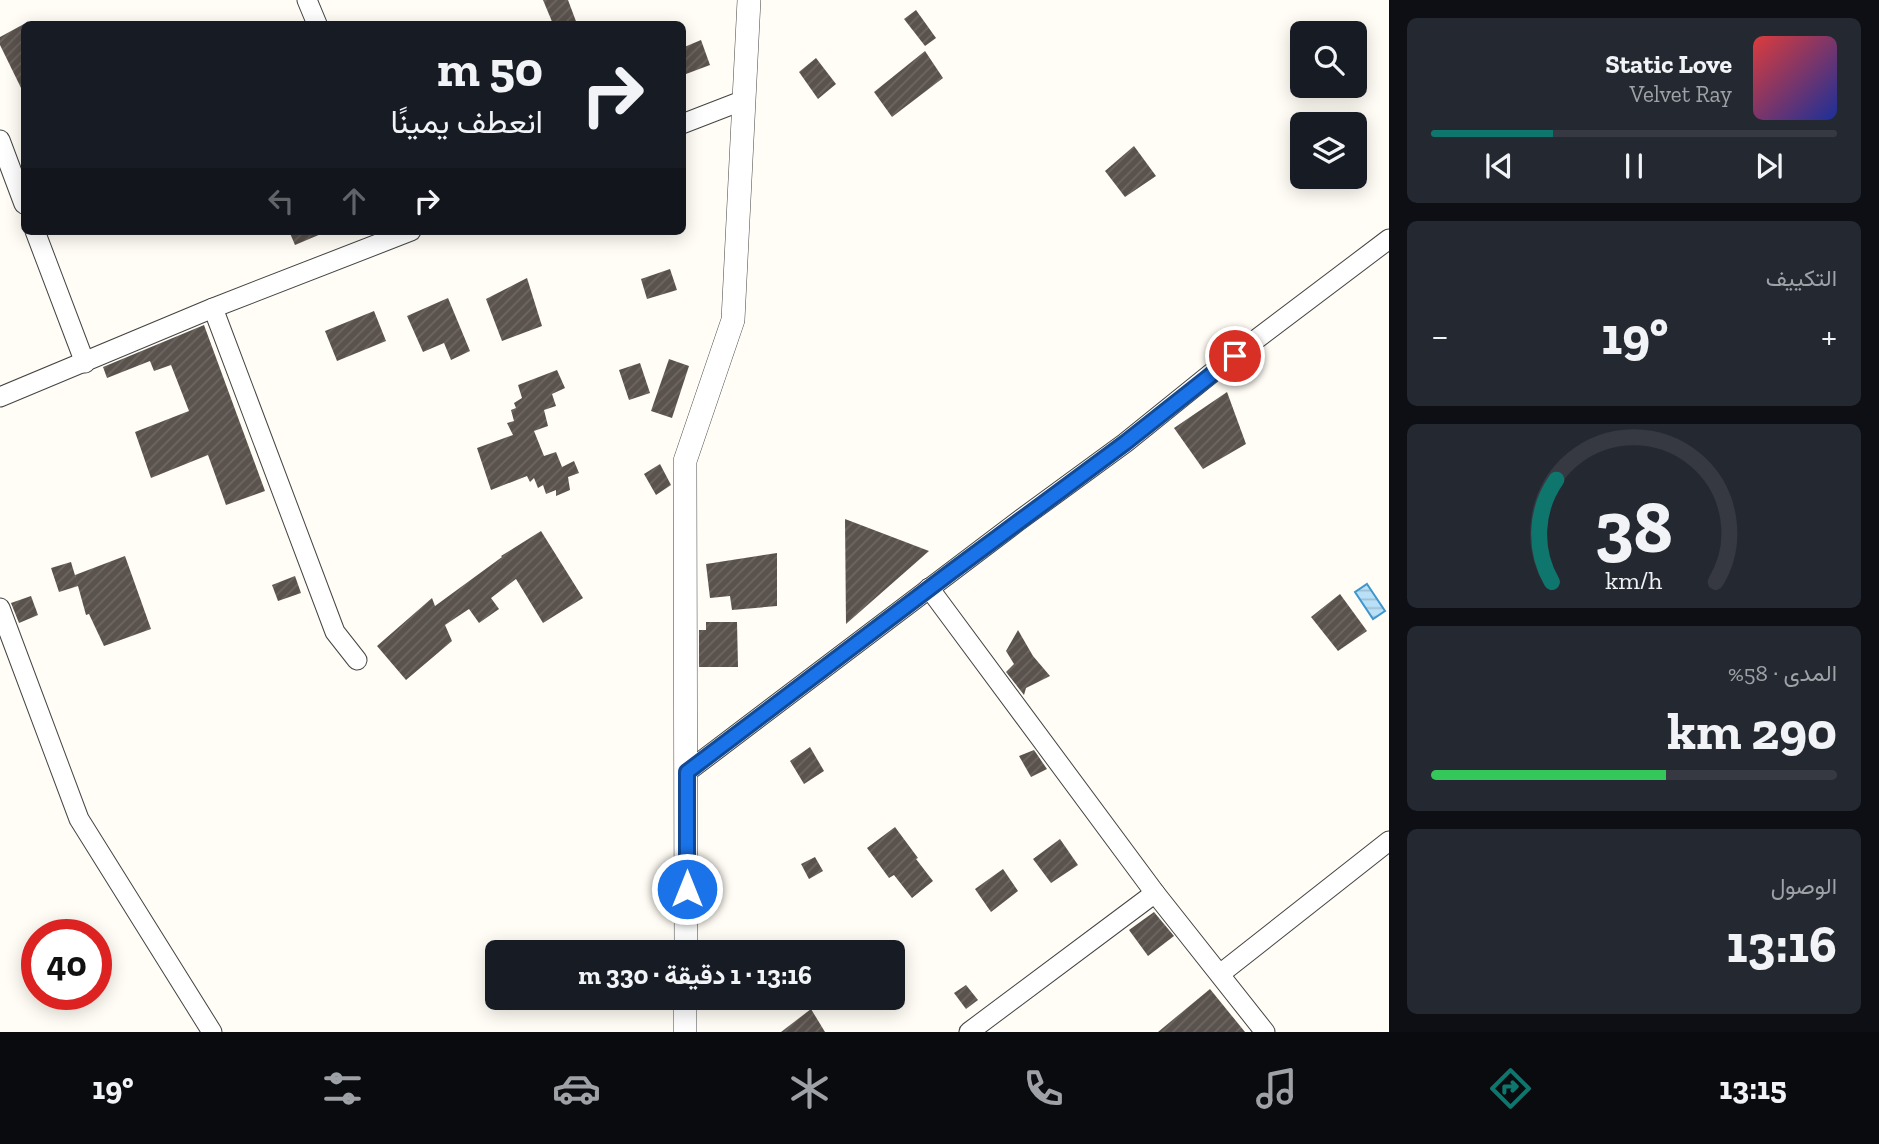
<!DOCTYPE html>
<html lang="ar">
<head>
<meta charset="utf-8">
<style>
	:root { --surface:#171b24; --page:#242831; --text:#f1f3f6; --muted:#9ea1a6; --line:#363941; --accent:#0f766e }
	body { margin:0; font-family:"Zilla Slab",Vazirmatn,serif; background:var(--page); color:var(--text); direction:rtl; height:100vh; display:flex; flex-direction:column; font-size:26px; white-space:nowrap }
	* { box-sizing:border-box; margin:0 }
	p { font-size:23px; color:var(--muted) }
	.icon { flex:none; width:38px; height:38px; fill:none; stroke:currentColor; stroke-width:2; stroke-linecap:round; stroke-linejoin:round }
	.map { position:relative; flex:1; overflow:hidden; direction:ltr }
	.details { display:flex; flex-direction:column; gap:18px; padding:18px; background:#0d0f14; width:490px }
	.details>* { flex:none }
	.top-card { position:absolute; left:21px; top:21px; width:665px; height:214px; border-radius:10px; box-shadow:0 4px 18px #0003; direction:rtl; background:#171b24; color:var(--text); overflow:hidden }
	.controls { position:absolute; left:1290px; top:21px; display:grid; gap:14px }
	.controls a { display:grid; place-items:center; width:77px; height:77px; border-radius:10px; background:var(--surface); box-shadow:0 4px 18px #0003; font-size:35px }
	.speed { position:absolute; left:21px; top:919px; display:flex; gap:14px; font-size:35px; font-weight:700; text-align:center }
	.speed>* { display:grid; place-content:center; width:91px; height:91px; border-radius:50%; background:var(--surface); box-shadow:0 4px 18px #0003; line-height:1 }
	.speed .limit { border:10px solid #d22; background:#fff; color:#111 }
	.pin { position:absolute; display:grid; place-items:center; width:60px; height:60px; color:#fff; margin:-30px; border:4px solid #fff; border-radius:50%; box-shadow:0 2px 7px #0007 }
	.me { position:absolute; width:77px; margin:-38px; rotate:0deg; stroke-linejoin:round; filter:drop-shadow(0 0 5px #0008) }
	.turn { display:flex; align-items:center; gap:24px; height:147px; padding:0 28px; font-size:32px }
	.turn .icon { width:91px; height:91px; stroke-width:2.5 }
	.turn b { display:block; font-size:49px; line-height:60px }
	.lanes { display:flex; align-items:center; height:66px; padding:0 28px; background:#0003; justify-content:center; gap:35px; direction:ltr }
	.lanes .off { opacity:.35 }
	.big { font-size:52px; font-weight:700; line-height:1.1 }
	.details .card { flex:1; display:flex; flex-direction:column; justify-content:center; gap:10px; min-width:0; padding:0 24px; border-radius:10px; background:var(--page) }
	.details .dial { align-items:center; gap:0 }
	.dial svg { height:182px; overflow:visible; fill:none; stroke:var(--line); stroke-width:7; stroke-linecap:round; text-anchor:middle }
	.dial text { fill:var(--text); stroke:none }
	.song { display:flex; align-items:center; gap:21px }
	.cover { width:84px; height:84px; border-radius:10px; background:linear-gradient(135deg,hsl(0 70% 55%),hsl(230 70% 35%)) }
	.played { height:7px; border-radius:4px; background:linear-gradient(90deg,var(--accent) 30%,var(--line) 30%) }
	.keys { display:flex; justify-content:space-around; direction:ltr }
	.heat { display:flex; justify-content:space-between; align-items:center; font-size:38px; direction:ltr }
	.charge { height:10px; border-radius:5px; background:linear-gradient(90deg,#34c759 58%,var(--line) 0) }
	.trip { position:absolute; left:485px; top:940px; width:420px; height:70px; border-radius:10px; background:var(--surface); box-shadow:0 4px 18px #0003; font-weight:700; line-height:70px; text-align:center; direction:rtl }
	.tabs { display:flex; height:112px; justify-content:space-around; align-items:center; background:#090b0e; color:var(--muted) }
	.tabs .icon { width:49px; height:49px }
	.tabs .selected { color:var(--accent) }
	.tabs b { font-size:32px; color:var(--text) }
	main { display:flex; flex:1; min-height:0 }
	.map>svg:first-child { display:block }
	.water { fill:url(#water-rules); stroke:#3f96cf; stroke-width:2 }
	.building { fill:url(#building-hatch) }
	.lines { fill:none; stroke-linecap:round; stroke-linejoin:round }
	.minor-casing { stroke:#444; stroke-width:21 }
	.tertiary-casing { stroke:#444; stroke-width:24 }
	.minor { stroke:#fff; stroke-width:19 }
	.tertiary { stroke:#fff; stroke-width:23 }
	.route-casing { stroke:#114b97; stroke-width:18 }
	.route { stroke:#1a73e8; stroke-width:12 }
</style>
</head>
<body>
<main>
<section class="details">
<div class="card">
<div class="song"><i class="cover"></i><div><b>Static Love</b><p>Velvet Ray</p></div></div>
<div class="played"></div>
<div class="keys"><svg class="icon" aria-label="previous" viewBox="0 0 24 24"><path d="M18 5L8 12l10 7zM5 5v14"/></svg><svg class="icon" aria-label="pause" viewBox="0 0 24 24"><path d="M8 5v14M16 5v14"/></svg><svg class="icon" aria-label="next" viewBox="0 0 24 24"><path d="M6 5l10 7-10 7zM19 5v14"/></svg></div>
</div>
<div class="card"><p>التكييف</p>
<div class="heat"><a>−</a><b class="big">19°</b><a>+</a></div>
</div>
<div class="card dial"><svg viewBox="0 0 100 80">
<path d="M14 69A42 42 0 1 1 86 69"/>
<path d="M14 69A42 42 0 0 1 16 24" stroke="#0f766e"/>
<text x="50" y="56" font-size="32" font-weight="700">38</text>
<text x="50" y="72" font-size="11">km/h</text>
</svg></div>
<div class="card"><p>المدى · 58%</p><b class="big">290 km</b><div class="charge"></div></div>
<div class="card"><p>الوصول</p><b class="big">13:16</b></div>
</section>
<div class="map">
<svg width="1389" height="1032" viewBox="0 0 1389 1032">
	<defs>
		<pattern id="water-rules" width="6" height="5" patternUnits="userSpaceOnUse" patternTransform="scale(1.75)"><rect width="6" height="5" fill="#b9e0f7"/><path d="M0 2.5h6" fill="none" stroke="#9ebfd3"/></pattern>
		<pattern id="building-hatch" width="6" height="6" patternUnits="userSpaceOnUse" patternTransform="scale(1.75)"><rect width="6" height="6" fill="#5a524d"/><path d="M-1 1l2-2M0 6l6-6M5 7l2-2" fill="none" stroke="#6d6662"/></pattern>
	</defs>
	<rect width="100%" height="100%" fill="#fffdf5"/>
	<polygon class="water" points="1367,584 1385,611 1373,619 1355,592"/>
	<g class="building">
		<polygon points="543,0 568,0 577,24 553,24"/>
		<polygon points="916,10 936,38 925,46 904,19"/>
		<polygon points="24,24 24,94 0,45 0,37"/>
		<polygon points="701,40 710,65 686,74 682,64 682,48"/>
		<polygon points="925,51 943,78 892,117 874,92"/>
		<polygon points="816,58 836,84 818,99 799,72"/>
		<polygon points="1134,146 1156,176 1125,197 1105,171"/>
		<polygon points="289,231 328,231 295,245"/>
		<polygon points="670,269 677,290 647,299 641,279"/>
		<polygon points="527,278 542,326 502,341 486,299"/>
		<polygon points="448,298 470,351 451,360 444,343 423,352 407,316"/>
		<polygon points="374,311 386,341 337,361 325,331"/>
		<polygon points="204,325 265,491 226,505 208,455 151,478 135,432 189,411 171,365 154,371 150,361 107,378 103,367"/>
		<polygon points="669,359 689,366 672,418 651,411"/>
		<polygon points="640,363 650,393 629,400 619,370"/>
		<polygon points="557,370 565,388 552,394 556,406 544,410 548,426 534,431 544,456 556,452 562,467 574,461 579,473 568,477 570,490 556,496 556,490 546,494 543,485 538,488 534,478 530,482 527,476 491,490 477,448 513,435 507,423 514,421 511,410 516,408 514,403 522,398 518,385"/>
		<polygon points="1227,392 1246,444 1203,469 1174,428"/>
		<polygon points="660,464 671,485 656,495 644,474"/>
		<polygon points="845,519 929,551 846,624"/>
		<polygon points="541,531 583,598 543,623 516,579 491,598 499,609 479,623 469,609 445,625 452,641 406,680 377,646 432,598 435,606 502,557 501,556"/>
		<polygon points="777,553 777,606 732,610 730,596 710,598 706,564"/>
		<polygon points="125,556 151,629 104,646 89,614 86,615 78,586 59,592 51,568 71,562 77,582 75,575"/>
		<polygon points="295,576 301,593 278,601 272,585"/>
		<polygon points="1340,594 1367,631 1338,651 1311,617"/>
		<polygon points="31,596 38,615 19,623 11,603"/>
		<polygon points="706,622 737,622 738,667 699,667 699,630 706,630"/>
		<polygon points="1018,630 1033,656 1050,676 1026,688 1024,695 1006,672 1014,664 1006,651"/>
		<polygon points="810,747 824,771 804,784 790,761"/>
		<polygon points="1034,750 1047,769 1031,777 1019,756"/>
		<polygon points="895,827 918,858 916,859 933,881 912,898 894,875 889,878 867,848"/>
		<polygon points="1060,839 1078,865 1051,883 1033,859"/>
		<polygon points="815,857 823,871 809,879 801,864"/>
		<polygon points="1003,869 1018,891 991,912 975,889"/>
		<polygon points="1154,912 1174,936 1148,956 1129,930"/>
		<polygon points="966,985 978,1000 966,1009 954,993"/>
		<polygon points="1210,989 1245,1032 1158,1032"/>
		<polygon points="811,1009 825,1032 781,1032"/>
	</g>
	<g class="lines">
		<defs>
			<g id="minor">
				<polyline points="307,0 317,24"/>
				<polyline points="682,124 744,100"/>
				<polyline points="0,140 24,204"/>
				<polyline points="35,231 85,363"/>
				<polyline points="213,308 335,632 357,660"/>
				<polyline points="0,397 213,308 411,231"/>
				<polyline points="929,588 1155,893 1265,1032"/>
				<polyline points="0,608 79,819 212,1032"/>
				<polyline points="687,772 1017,522 1125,443 1213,372 1389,239"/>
				<polyline points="1220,974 1389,841"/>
				<polyline points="969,1032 1155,893"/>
			</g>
			<g id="tertiary">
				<polyline points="686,952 685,461 733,320 749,0"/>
				<polyline points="685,998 685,1032"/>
			</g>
		</defs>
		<use href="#minor" class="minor-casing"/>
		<use href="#tertiary" class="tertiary-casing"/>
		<use href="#minor" class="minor"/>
		<use href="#tertiary" class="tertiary"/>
	</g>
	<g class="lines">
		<defs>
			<polyline id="route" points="687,889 687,772 951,572 1125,443 1235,356"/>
		</defs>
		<use href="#route" class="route-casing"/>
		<use href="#route" class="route"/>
	</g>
</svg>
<div class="controls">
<a><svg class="icon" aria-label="search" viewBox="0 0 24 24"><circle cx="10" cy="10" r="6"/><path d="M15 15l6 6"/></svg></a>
<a><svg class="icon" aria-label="layers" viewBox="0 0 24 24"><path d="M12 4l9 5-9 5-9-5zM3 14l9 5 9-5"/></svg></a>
</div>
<div class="speed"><div class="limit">40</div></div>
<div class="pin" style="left:1235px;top:356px;background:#d93025"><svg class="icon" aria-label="arrive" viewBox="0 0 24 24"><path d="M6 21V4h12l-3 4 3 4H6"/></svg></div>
<svg class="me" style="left:687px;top:889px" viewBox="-20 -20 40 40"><circle r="17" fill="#1a73e8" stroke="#fff" stroke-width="3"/><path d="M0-11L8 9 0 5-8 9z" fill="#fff"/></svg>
<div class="trip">13:16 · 1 دقيقة · 330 m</div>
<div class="top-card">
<div class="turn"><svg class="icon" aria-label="right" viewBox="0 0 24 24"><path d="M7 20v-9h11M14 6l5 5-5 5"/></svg><div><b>50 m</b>انعطف يمينًا</div></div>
<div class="lanes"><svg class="icon off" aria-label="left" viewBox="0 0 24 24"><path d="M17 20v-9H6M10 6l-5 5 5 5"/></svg><svg class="icon off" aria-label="ahead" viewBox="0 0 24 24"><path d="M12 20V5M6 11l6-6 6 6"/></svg><svg class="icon" aria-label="right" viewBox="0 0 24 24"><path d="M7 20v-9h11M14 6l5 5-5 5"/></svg></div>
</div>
</div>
</main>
<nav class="tabs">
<b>13:15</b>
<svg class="icon selected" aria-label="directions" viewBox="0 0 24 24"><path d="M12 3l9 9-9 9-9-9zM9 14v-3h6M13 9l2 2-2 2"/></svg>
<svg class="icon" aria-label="music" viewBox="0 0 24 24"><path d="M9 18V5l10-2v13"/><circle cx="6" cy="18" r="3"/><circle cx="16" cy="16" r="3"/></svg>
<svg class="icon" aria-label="phone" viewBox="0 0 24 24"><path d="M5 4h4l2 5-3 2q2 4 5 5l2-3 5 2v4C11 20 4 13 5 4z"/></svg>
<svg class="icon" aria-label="climate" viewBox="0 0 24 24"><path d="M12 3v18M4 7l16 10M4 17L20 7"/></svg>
<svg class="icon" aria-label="car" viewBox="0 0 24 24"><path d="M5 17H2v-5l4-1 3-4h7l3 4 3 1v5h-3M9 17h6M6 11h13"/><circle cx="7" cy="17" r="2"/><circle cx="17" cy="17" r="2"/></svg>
<svg class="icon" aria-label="filters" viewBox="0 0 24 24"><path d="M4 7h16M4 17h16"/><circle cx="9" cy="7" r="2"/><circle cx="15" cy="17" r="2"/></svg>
<b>19°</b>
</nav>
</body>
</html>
